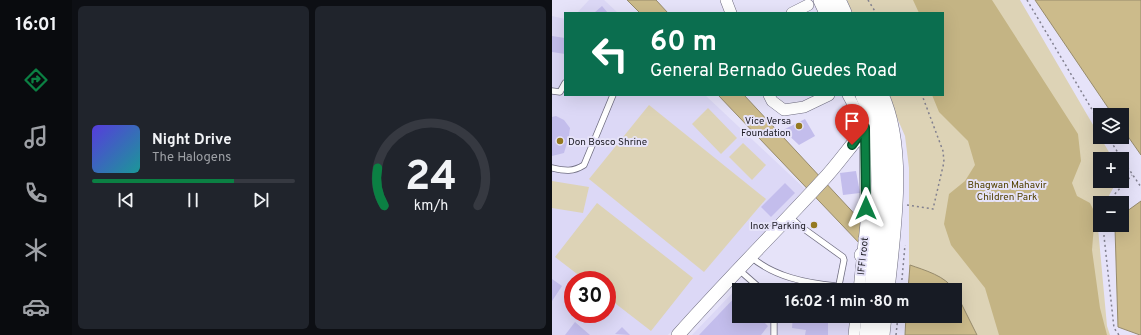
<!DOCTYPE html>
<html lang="en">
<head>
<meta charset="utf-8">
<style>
	:root { --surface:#171b24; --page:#20242c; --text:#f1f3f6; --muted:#9ea1a6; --line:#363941; --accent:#0b8043 }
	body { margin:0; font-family:Overpass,sans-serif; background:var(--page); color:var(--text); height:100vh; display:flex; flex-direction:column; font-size:15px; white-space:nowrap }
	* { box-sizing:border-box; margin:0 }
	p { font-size:13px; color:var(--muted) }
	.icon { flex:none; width:22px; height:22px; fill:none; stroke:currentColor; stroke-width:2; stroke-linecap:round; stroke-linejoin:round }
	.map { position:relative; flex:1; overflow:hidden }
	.details { display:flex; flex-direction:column; gap:6px; padding:6px; background:#0d0f14; width:480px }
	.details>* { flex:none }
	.top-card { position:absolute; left:12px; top:12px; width:380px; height:84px; border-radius:0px; box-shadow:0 4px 16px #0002; background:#0b6e4f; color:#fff; overflow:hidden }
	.tools { position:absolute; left:541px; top:108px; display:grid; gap:8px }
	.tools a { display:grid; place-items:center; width:36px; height:36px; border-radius:0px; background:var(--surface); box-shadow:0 4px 16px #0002; font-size:20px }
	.speed { position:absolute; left:12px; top:271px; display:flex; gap:8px; font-size:20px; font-weight:700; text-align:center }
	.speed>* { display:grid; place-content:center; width:52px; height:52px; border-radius:50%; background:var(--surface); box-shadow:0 4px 16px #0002; line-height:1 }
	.speed .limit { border:6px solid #d22; background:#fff; color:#111 }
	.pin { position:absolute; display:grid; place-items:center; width:34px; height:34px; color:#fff; margin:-41px -17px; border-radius:50% 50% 50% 0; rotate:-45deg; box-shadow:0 0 4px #0007 }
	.pin .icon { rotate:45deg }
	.me { position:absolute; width:44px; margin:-22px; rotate:0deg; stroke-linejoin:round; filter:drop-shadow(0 0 3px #0008) }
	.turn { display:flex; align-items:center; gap:14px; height:84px; padding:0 20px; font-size:18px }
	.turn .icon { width:52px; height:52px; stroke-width:2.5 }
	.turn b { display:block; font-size:28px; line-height:34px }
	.details .card { flex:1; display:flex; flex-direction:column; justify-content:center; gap:6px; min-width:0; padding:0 14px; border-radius:6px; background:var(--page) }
	.details .dial { align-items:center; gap:0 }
	.dial svg { height:104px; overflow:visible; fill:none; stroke:var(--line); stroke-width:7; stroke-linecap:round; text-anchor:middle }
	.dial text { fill:var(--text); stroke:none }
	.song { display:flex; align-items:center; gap:12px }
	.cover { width:48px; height:48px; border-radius:6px; background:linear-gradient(135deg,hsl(250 70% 55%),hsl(180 70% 35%)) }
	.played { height:4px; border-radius:2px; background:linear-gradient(90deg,var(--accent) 70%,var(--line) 70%) }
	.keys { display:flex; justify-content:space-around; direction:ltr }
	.details .tiles { flex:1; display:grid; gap:6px; grid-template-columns:repeat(2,1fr) }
	.trip { position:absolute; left:180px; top:283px; width:230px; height:40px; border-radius:0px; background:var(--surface); box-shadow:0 4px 16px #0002; font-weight:700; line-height:40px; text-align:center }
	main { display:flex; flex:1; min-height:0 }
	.tab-bar { display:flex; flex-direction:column; width:72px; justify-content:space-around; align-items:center; background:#090b0e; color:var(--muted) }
	.tab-bar .icon { width:28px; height:28px }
	.tab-bar .current { color:var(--accent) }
	.tab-bar b { font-size:18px; color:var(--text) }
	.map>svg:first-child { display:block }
	.built { fill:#dcd8f6; fill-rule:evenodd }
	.green { fill:#ddd3b6 }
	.forest { fill:#c4b484 }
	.water { fill:#ccbb8b; stroke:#978b6c }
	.building { fill:#c3bdec }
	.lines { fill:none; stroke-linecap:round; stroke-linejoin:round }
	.service-casing { stroke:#6f6d80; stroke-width:7 }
	.minor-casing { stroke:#6f6d80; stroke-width:12 }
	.tertiary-casing { stroke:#6f6d80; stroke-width:14 }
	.secondary-casing { stroke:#6f6d80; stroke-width:16 }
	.primary-casing { stroke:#6f6d80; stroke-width:18 }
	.path { stroke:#82808f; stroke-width:1.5; stroke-dasharray:2 3; stroke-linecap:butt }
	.service { stroke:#fff; stroke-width:5.5 }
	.minor { stroke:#fff; stroke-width:11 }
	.tertiary { stroke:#fff; stroke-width:13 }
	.secondary { stroke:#fff; stroke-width:15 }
	.primary { stroke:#fff; stroke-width:17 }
	.route-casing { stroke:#07532c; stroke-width:10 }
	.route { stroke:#0b8043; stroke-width:7 }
	.poi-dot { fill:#947920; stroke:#e6e3f9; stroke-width:1.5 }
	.labels { text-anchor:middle; stroke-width:4; stroke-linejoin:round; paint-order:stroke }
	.poi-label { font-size:10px; fill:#1c1b23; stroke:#e6e3f9; text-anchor:end }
	.park-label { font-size:10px; fill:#514000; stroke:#e6e3f9 }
	.street-label { font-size:10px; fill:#1c1b23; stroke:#e6e3f9 }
</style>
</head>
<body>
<main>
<nav class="tab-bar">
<b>16:01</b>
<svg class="icon current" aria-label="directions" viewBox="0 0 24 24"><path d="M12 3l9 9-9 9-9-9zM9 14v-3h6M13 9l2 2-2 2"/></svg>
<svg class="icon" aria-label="music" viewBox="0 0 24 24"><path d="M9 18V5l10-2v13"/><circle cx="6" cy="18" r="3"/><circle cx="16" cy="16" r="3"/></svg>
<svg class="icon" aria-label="phone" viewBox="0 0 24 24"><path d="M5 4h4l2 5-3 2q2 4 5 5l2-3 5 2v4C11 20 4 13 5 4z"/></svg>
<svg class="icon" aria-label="climate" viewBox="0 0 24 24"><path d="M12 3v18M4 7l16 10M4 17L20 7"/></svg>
<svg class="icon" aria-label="car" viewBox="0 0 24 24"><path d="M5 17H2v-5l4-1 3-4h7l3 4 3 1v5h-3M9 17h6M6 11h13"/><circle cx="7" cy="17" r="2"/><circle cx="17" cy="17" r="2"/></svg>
</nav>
<section class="details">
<div class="tiles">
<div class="card">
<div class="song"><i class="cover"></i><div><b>Night Drive</b><p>The Halogens</p></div></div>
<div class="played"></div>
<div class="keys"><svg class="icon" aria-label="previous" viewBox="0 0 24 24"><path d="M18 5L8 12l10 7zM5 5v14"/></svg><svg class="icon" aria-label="pause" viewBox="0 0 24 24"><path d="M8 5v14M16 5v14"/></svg><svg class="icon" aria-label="next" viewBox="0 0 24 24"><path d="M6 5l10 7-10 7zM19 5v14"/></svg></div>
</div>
<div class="card dial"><svg viewBox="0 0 100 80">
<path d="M14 69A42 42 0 1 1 86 69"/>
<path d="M14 69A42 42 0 0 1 9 40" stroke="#0b8043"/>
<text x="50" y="56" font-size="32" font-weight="700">24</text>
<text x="50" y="72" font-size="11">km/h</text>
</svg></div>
</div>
</section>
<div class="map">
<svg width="589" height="335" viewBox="0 0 589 335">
	<rect width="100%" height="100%" fill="#e6e3f9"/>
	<g class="built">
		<polygon points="37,0 52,0 66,13 25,13"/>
		<path d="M0,16L13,19V95H153L253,189L116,335H0ZM21,280H55V314H21Z"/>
		<polygon points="189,284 201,290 187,290 187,316 300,316 298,335 140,335"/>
	</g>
	<g class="green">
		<polygon points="295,0 468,0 561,159 548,159 548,181 565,181 553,203 548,203 548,211 545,217 555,326 558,335 398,335 403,316 403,290 375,290 357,274 357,168 353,136 335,95 391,95 391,13 300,13"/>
		<polygon points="97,105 214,199 152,272 37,179"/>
		<polygon points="156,108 185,138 169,154 140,124"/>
		<polygon points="191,143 214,165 200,180 177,157"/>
		<polygon points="0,181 37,187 31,213 0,208"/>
		<polygon points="45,203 141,278 99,331 55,297 55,280 33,280 3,257"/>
	</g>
	<polygon class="forest" points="361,0 440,0 526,134 529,161 520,183 525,196 538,203 543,213 540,250 548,308 555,335 447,335 433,288 399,245 392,224 397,194 413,181 423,165 416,141 387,112 380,95 391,95 391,13 367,13"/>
	<g class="water">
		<polygon points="75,0 104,0 116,13 88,13"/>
		<polygon points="483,0 589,0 589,155 570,128 570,115 561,115"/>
		<polygon points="166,95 192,95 310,222 309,245"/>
		<polygon points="589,201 589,335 588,335 566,327 563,228 565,225 570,225 571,214"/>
		<path d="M358,265C372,270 394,276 402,290H356Z"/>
		<polygon points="403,291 425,335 353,335 354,316 403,316"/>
	</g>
	<g class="building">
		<polygon points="50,6 56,13 42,13"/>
		<polygon points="0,36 13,38 13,54 0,52"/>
		<polygon points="4,116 12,120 18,128 17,136 12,153 0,156 0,117"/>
		<polygon points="253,119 263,136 247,145 231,130"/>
		<polygon points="304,171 308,193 291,195 288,173"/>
		<polygon points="233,183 243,193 219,217 209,207"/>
		<polygon points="0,279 10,286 0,301"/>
		<polygon points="187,293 187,316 206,316 216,326 209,335 147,335"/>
		<polygon points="241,316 276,316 276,335 253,335 254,330 240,328"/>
		<polygon points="23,322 38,335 13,335"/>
		<polygon points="70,327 78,335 63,334"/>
	</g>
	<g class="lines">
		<defs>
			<g id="service">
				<polyline points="0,91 8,92 13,83"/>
				<path d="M0,168C13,171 21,172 32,165L61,95"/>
				<path d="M198,256C222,277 254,283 284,286L287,285L292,260L291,257L248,226L237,216"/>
				<polyline points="186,269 210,290"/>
				<polyline points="222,316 222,335"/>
			</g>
			<g id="minor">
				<polyline points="174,0 179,13"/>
				<polyline points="240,13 256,5"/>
				<polyline points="217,95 220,101 232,110 252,107 277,95"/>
				<polyline points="296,95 313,127 314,223 307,290"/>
				<polyline points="302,335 304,316"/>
			</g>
			<path id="tertiary" d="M126,335C173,282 223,232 271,180C291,159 306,133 329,114"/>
			<polyline id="secondary" points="310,255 323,258"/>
			<g id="primary">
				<polyline points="270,0 276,13"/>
				<polyline points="285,0 291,13"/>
				<path d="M312,95C315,103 321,112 323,121C333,176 325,234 321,290"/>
				<path d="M328,95C353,149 340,231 334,290"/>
				<polyline points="316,335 318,316"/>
				<polyline points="329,335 331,316"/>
			</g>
		</defs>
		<use href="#service" class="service-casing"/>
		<use href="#minor" class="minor-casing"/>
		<use href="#tertiary" class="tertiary-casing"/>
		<use href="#secondary" class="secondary-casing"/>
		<use href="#primary" class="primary-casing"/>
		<g class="path">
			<polyline points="316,0 324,13"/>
			<polyline points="475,0 548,123"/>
			<polyline points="556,137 570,159"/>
			<polyline points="570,159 589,187"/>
			<polyline points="559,203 561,196 580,175"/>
			<polyline points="355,205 381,209 392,162 391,151 370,95"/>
			<polyline points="553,225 552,236 562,328 567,335"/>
			<polyline points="349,290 353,245"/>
			<polyline points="344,335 346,316"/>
		</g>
		<use href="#service" class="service"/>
		<use href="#minor" class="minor"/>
		<use href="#tertiary" class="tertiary"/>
		<use href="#secondary" class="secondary"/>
		<use href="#primary" class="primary"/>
	</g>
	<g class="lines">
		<defs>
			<polyline id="route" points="300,145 313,127 314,208"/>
		</defs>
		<use href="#route" class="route-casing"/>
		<use href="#route" class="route"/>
	</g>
	<g class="poi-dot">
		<circle cx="247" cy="126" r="4"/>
		<circle cx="8" cy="141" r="4"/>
		<circle cx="262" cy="225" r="4"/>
	</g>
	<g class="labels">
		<g class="poi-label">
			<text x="239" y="124">Vice Versa<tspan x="239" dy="12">Foundation</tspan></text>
			<text x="16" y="145" text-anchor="start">Don Bosco Shrine</text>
			<text x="254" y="229">Inox Parking</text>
		</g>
		<g class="park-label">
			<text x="455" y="188">Bhagwan Mahavir<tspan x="455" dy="12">Children Park</tspan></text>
		</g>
		<g class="street-label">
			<text transform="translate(310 256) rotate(-84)" y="4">IFFI root</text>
		</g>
	</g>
</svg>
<div class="tools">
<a><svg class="icon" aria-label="layers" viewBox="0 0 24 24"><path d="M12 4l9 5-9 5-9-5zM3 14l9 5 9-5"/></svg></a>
<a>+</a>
<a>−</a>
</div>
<div class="speed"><div class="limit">30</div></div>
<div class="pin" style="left:300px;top:145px;background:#d93025"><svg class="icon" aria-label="arrive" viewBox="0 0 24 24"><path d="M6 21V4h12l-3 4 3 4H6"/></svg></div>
<svg class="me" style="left:314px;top:208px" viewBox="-20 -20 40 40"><path d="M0-17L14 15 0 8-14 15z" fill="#0b8043" stroke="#fff" stroke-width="4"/></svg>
<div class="trip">16:02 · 1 min · 80 m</div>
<div class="top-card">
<div class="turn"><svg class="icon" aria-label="left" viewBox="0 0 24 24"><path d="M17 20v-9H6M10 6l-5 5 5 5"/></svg><div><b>60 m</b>General Bernado Guedes Road</div></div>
</div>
</div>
</main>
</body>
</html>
